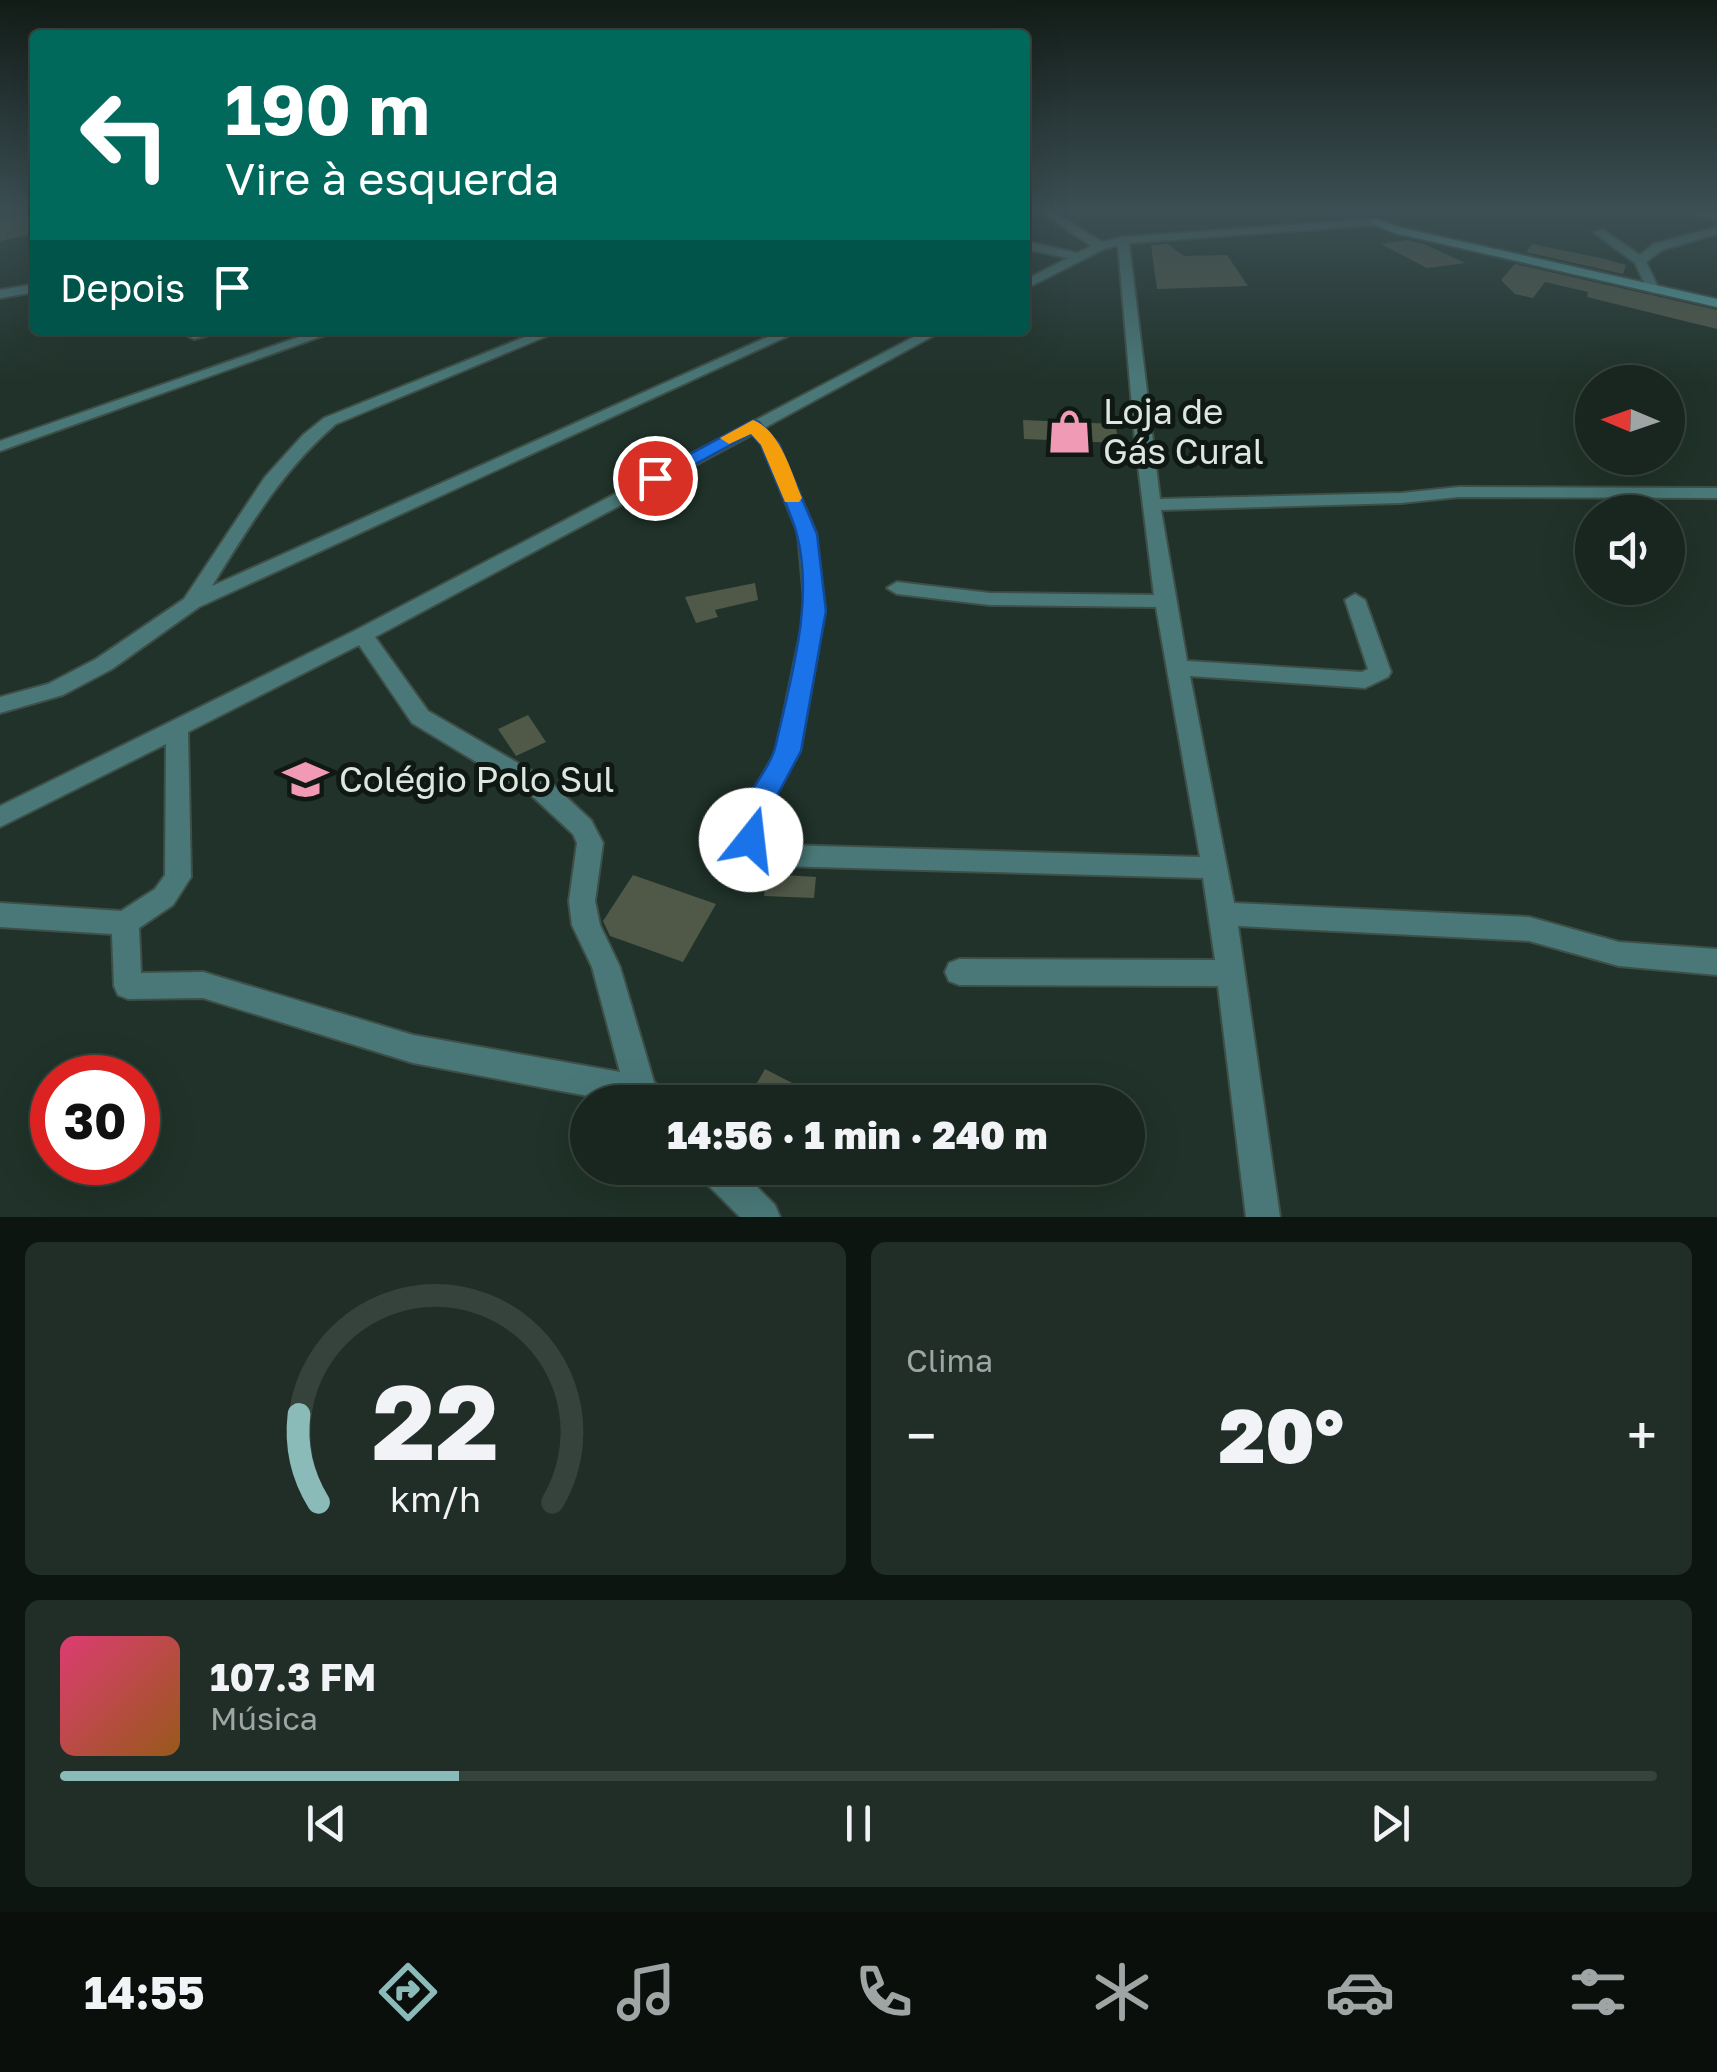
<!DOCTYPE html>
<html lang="pt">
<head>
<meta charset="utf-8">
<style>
	:root { --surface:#18261f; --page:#212e28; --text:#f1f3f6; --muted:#9fa5a4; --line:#36433d; --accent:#8bbbb9 }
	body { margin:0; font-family:"Golos Text",sans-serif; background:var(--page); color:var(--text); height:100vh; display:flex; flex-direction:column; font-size:38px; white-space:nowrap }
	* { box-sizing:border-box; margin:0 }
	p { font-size:32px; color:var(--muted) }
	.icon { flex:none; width:55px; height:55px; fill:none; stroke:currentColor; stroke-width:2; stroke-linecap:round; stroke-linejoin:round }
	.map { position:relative; height:1217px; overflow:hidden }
	.panel { display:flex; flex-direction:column; gap:25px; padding:25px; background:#0d1511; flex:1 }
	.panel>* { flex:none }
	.banner { position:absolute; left:30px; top:30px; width:1000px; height:305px; border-radius:10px; box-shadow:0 10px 40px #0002,0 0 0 2px var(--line); background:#00695c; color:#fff; overflow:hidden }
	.needle { width:65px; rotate:272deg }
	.buttons { position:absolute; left:1575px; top:365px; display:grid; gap:20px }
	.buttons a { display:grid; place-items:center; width:110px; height:110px; border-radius:50%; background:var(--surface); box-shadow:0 10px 40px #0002,0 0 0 2px var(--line); font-size:50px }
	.speed { position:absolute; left:30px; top:1055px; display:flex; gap:20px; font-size:50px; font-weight:700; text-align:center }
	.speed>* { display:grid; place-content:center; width:130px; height:130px; border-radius:50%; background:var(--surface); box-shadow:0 10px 40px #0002,0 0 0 2px var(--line); line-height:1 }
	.speed .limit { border:15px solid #d22; background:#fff; color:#111 }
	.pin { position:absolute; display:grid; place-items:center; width:85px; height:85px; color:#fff; margin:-42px; border:5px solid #fff; border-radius:50%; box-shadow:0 2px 10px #0007 }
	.me { position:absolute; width:110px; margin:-55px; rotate:16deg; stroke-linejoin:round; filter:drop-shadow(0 0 8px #0008) }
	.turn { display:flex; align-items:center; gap:35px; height:210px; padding:0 30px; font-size:45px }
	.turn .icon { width:130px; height:130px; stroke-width:2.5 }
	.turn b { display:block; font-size:70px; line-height:85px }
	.then { display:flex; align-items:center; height:95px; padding:0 30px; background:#0003; gap:20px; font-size:38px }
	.big { font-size:75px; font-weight:800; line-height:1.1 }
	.panel .card { flex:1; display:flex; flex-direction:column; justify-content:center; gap:15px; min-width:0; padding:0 35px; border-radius:15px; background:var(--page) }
	.panel .dial { align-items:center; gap:0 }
	.dial svg { height:260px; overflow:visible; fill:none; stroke:var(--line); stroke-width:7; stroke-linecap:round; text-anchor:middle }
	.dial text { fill:var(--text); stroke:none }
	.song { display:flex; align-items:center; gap:30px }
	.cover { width:120px; height:120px; border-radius:15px; background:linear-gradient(135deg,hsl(340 70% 55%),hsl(30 70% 35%)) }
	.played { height:10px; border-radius:5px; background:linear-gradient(90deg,var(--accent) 25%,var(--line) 25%) }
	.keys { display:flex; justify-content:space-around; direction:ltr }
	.heat { display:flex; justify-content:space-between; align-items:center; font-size:55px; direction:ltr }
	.panel .tiles { flex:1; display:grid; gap:25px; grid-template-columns:1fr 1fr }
	.card:last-child { grid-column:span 2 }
	.trip { position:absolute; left:570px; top:1085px; width:575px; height:100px; border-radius:50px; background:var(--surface); box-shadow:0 10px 40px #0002,0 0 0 2px var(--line); font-weight:800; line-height:100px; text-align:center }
	.menu { display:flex; height:160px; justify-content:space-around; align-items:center; background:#0a0f0c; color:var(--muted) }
	.menu .icon { width:70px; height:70px }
	.menu .active { color:var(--accent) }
	.menu b { font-size:45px; color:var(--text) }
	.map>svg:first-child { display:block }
	.building { fill:#505848 }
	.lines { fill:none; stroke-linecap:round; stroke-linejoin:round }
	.street-casing { stroke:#3e4f47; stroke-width:4 }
	.secondary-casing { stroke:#3e4f47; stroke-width:4 }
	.street { fill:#4a7878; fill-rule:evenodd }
	.secondary { fill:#55a2a2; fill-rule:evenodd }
	.route { fill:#1a73e8; stroke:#114b97; stroke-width:2.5 }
	.slow { fill:#f59e0b }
	.labels { text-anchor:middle; stroke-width:10; stroke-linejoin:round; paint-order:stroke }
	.poi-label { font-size:35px; fill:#dde7e2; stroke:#101814; text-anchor:start }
</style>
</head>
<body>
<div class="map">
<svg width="1717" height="1217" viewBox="0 0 1717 1217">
	<rect width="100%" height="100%" fill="#203229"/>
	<g class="building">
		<polygon points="35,214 35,234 0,241 0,218"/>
		<polygon points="1407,240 1424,244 1465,263 1427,268 1381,244"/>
		<polygon points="1168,244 1184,256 1227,255 1248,286 1157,289 1151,245"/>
		<polygon points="1532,244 1601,258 1626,265 1623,274 1526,252"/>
		<polygon points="1515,264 1717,310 1717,329 1587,297 1588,292 1545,282 1533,298 1515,294 1501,280"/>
		<polygon points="1023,420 1115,424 1119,443 1024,439"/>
		<polygon points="755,583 758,600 715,610 718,617 696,623 685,597"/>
		<polygon points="528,715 546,742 516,756 498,729"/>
		<polygon points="767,874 816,877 814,898 764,896"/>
		<polygon points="633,875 716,904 683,962 610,936 603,921"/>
		<polygon points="765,1069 798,1086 789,1102 746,1102"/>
	</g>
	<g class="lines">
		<defs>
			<g id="street">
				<path d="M1041,212H1053L1102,242L1123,237L1376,219L1382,222L1376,225L1129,243L1160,499L1401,493L1459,487L1717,488V498L1459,497L1401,503L1161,510L1187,661L1362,672L1368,669L1345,600L1355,594L1365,600L1391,672L1388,677L1365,688L1190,676L1234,903L1529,917L1619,942L1717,949V975L1619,966L1529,941L1238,926L1280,1217H1246L1218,986L959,985L949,981L945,972L949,963L959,959L1215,960L1203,878L781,866L742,847L738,820L776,751L805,611L798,533L762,445L753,434L375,637L428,711L549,781L591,820L603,843L595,901L600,925L620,967L654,1082L664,1091L668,1102H620L413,1063L203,998L128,999L118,995L114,986L112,934L0,927V903L121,911L155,889L165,875L166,744L0,827V806L356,630L927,330H944L764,428L778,444L816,533L825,611L800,751L762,820L763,834L784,845L1200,857L1156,607L990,605L897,594L887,588L897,582L990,593L1154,595L1135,441L1118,245L1104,249L1025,289V280L1068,258L1025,249V241L1077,253L1091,246ZM359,645L412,723L531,795L573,834L577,843L569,901L572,925L592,967L620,1072L413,1035L203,972L141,973L139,928L173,905L191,877L188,732Z"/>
				<polygon points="1694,212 1717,213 1717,220 1696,214"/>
				<polygon points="1717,227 1717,234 1662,250 1646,262 1659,289 1653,293 1647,289 1635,263 1593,232 1603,230 1640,255 1654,244"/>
				<polygon points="35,284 35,292 0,298 0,290"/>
				<polygon points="177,330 228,330 194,339"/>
				<polygon points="319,330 339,330 0,451 0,441"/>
				<path d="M542,330H561L336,424C282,470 249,527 212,586L783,330H801L199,607L112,669L63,695L0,713V697L48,684L96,659L184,599L265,477L303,435L324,418Z"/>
				<polygon points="699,1168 738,1168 775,1205 780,1217 740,1217 703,1180"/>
			</g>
			<polygon id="secondary" points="1376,219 1402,228 1717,299 1717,307 1395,233 1372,224 1372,220"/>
		</defs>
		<use href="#street" class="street-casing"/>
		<use href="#secondary" class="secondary-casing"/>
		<use href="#street" class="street"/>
		<use href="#secondary" class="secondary"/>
	</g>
	<linearGradient id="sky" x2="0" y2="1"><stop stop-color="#121c17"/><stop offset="0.55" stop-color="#3c4f54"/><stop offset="1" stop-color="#3c4f54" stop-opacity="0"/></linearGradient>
	<rect width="1717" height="382" fill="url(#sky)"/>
	<path class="route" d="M753,420L759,422L779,444L817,534L826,611L801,751L764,820L765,840L761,848L751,852L741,848C722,811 769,779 776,744C791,677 815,599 796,531C787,502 772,474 761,445L751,434L662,482H648L646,478Z"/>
	<path class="slow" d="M753,420C781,431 791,472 802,498L799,502H785L761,445L751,434L729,444L720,438Z"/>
	<defs>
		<symbol id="shop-bare" viewBox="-9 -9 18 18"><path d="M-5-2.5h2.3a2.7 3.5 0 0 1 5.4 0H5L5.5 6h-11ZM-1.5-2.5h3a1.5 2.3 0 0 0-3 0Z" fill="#f09ab6" stroke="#101814" stroke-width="2.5" paint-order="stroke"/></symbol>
		<symbol id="school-bare" viewBox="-9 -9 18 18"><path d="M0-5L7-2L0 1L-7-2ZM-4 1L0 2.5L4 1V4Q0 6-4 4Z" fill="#f09ab6" stroke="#101814" stroke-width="2.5" paint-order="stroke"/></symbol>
	</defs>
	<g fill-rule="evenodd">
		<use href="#shop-bare" x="1038" y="400" width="63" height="63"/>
		<use href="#school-bare" x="274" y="748" width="63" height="63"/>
	</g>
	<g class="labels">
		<g class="poi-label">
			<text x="1103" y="424">Loja de<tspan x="1103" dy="40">Gás Cural</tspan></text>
			<text x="339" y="792">Colégio Polo Sul</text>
		</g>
	</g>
</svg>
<div class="buttons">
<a><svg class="needle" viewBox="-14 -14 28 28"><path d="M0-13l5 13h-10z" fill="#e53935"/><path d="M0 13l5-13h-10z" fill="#9fa5a4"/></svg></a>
<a><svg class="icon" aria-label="sound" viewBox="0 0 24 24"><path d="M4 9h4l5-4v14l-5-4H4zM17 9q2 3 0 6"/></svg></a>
</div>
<div class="speed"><div class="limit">30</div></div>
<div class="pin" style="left:655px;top:478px;background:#d93025"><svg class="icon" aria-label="arrive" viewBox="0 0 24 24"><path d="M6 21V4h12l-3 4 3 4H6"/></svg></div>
<svg class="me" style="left:751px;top:840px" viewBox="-20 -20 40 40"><circle r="19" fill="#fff"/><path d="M0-13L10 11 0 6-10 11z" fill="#1a73e8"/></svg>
<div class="trip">14:56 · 1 min · 240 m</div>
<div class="banner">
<div class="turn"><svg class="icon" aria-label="left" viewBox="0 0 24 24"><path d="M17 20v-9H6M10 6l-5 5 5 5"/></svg><div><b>190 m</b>Vire à esquerda</div></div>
<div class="then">Depois<svg class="icon" aria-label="arrive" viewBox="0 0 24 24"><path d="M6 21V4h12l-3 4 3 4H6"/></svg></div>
</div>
</div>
<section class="panel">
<div class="tiles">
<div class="card dial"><svg viewBox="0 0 100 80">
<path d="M14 69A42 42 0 1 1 86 69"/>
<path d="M14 69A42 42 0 0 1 8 42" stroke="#8bbbb9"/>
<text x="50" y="56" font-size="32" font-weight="700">22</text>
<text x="50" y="72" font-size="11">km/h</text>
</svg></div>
<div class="card"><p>Clima</p>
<div class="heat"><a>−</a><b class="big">20°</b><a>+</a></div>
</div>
<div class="card">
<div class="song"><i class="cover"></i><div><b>107.3 FM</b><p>Música</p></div></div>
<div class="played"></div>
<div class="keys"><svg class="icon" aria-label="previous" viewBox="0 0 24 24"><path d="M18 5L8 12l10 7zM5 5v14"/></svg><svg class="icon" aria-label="pause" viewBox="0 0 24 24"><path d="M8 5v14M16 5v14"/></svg><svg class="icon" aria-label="next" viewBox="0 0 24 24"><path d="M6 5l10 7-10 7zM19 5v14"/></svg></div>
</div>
</div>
</section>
<nav class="menu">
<b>14:55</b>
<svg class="icon active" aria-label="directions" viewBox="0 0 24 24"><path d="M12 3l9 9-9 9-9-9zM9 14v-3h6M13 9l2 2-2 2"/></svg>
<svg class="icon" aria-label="music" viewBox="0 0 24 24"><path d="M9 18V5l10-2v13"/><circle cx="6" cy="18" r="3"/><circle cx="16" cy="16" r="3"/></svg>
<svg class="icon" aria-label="phone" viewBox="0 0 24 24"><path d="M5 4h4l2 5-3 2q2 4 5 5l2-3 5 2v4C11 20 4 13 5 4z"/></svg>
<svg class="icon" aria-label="climate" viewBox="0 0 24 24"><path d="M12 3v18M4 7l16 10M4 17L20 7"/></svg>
<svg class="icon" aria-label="car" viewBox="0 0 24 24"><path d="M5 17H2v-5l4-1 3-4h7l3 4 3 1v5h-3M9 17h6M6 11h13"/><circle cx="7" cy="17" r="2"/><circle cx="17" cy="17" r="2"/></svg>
<svg class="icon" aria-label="filters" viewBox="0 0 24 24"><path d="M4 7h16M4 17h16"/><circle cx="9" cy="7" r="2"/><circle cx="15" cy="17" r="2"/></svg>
</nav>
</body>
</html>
